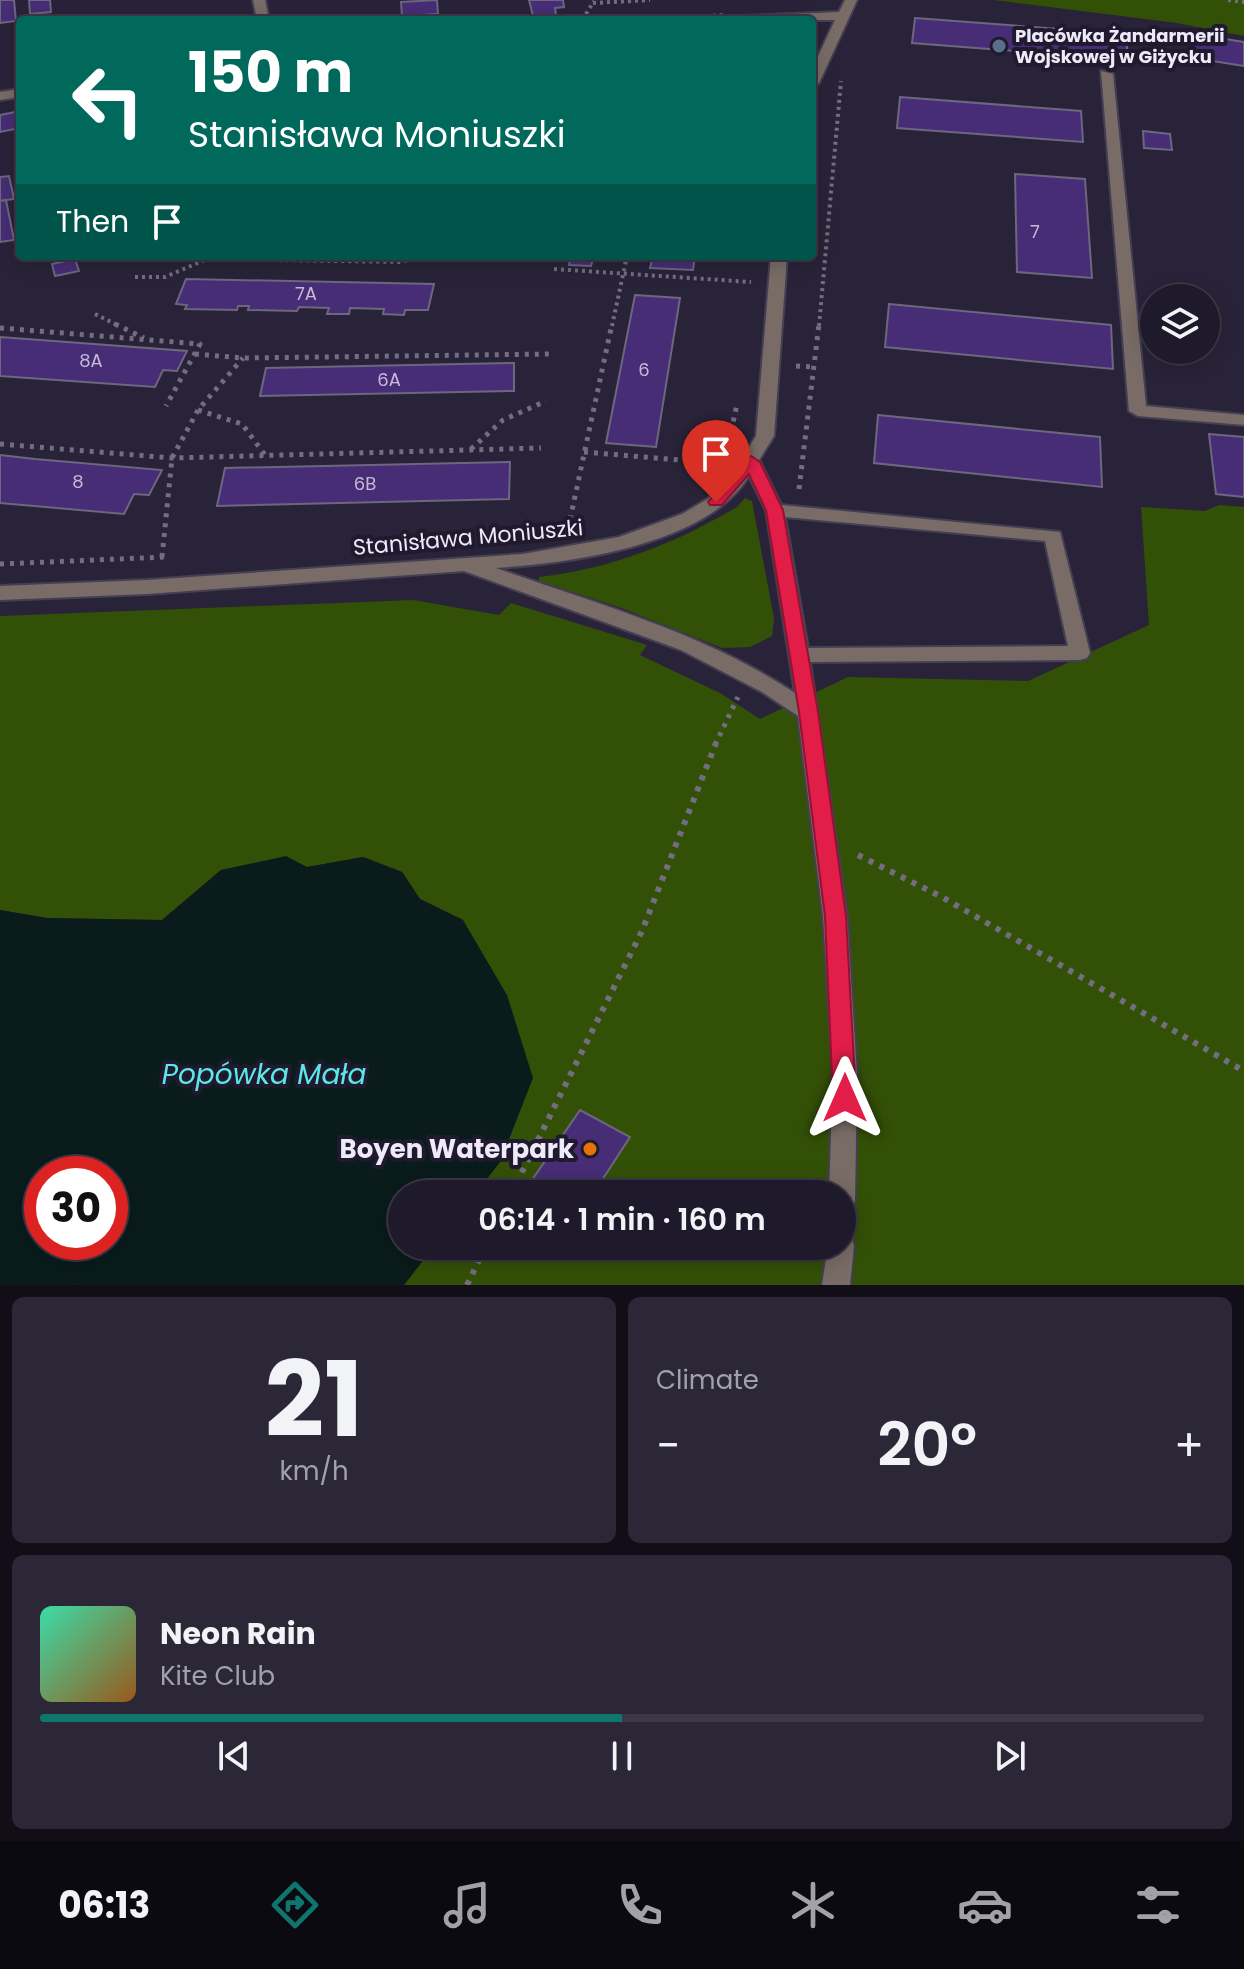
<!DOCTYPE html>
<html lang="en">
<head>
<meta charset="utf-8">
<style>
	:root { --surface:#1f1a2b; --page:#2c2737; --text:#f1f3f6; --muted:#a1a1a9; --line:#3c3847; --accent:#0f766e }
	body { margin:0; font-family:Poppins,sans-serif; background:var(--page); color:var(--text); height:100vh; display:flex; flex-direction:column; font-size:30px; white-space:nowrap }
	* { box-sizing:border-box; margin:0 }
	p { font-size:26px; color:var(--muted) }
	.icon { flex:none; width:44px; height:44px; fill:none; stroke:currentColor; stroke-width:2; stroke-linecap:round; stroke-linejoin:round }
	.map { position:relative; height:1285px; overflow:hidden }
	.sheet { display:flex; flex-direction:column; gap:12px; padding:12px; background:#110e18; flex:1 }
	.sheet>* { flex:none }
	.guide { position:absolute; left:16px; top:16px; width:800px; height:244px; border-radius:8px; box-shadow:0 4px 20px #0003,0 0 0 2px var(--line); background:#00695c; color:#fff; overflow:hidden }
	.fabs { position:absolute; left:1140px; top:284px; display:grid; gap:16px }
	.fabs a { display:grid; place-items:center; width:80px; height:80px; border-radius:50%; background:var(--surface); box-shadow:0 4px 20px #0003,0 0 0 2px var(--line); font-size:40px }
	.speed { position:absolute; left:24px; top:1156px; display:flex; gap:16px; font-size:40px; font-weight:700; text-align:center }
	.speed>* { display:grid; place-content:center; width:104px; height:104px; border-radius:50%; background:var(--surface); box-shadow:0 4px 20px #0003,0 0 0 2px var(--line); line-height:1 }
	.speed .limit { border:12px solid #d22; background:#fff; color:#111 }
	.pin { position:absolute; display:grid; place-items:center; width:68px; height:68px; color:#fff; margin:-82px -34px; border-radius:50% 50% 50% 0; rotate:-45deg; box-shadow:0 0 8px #0007 }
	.pin .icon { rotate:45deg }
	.me { position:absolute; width:88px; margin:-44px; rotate:0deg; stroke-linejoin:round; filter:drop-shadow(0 0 6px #0008) }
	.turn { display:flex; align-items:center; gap:28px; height:168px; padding:0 40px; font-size:36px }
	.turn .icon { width:104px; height:104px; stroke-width:2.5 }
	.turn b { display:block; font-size:56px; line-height:68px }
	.then { display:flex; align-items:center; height:76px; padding:0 40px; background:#0003; gap:16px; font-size:30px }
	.big { font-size:60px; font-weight:600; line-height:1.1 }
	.sheet .card { flex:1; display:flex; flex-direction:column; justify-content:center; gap:12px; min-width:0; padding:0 28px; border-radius:12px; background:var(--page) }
	.sheet .dial { align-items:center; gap:0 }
	.dial b { font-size:104px; line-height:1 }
	.song { display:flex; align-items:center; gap:24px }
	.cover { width:96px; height:96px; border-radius:12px; background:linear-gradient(135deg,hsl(160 70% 55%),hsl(30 70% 35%)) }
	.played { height:8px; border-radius:4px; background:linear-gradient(90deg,var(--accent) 50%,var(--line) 50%) }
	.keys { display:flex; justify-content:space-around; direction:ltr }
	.heat { display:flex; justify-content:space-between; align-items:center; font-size:44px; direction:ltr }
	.sheet .tiles { flex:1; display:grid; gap:12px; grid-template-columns:1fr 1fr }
	.card:last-child { grid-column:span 2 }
	.trip { position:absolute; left:388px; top:1180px; width:468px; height:80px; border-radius:40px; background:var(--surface); box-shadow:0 4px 20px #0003,0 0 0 2px var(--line); font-weight:600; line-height:80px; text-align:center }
	.tabs { display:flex; height:128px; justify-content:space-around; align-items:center; background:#0c0a11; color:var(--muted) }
	.tabs .icon { width:56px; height:56px }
	.tabs .current { color:var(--accent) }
	.tabs b { font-size:36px; color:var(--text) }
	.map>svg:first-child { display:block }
	.green { fill:#335007 }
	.water { fill:#091b1b; fill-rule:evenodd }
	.building { fill:#472d76; stroke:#6c667f; stroke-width:2 }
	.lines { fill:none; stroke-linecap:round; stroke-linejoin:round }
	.minor-casing { stroke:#453f54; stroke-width:4 }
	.path-far2 { stroke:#726d80; stroke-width:4; stroke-dasharray:3 4; stroke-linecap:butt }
	.path-far1 { stroke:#726d80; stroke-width:5; stroke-dasharray:4 6; stroke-linecap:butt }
	.path { stroke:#726d80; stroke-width:6; stroke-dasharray:5 7; stroke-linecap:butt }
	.minor { fill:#796c67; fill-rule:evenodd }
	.route { fill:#e11d48; stroke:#92132f; stroke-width:2 }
	.service-dot { fill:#5c6f8a; stroke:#201a2e; stroke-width:3 }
	.food-dot { fill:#e8710a; stroke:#201a2e; stroke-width:3 }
	.labels { text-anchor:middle; stroke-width:8; stroke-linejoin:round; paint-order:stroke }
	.far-poi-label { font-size:18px; font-weight:bold; fill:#eeeaf9; stroke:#201a2e; text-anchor:start }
	.number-label { font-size:18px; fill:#c4bbd8 }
	.street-label { font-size:22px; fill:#eeeaf9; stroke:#201a2e }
	.near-poi-label { font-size:26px; font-weight:bold; fill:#eeeaf9; stroke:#201a2e; text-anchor:end }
	.near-water-label { font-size:28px; font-style:italic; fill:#5ae8e9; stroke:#201a2e }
</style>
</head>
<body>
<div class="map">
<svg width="1244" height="1285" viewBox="0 0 1244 1285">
	<rect width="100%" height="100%" fill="#292339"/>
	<g class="green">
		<polygon points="994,0 1244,0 1244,36 1177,23"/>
		<path d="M745,498L752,501L774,618L772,636L750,647L722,648L624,609L539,581V577C611,569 676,543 737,507Z"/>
		<polygon points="1219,505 1244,507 1244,1285 404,1285 434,1246 842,1246 842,1194 475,1194 500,1162 463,920 420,899 402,872 363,857 307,867 221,870 162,920 47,918 0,910 0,616 413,600 499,615 511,603 647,645 640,655 720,693 760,719 848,677 1028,681 1149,625 1141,507 1205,511"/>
	</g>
	<path class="water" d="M286,856L307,867L363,857L402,872L420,899L463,920L507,995L533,1078L500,1162L475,1194H402V1246H434L404,1285H0V910L47,918L162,920L221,870ZM42,1174H110V1242H42Z"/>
	<g class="building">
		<polygon points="0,0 14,0 16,21 0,23"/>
		<polygon points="29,0 50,0 51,12 30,14"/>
		<polygon points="437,0 438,14 402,16 401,2"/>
		<polygon points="529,0 563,0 564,7 555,8 556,15 533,16"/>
		<polygon points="915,18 1126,34 1128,60 912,43"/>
		<polygon points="1194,34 1244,42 1244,66 1187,57"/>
		<polygon points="900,97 1081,111 1083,142 897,128"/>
		<polygon points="20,111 20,128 0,132 0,115"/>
		<polygon points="1143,131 1170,134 1172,150 1144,148"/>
		<polygon points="1015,174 1085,179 1092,278 1017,272"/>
		<polygon points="9,176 14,199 0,201 0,177"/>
		<polygon points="6,200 14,240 0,242 0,201"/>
		<polygon points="571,256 594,256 591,266 569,265"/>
		<polygon points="653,256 695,256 693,270 650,268"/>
		<polygon points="75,259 79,271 55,276 52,264"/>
		<polygon points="186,279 434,284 428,310 405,310 404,315 383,314 384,309 350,308 349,314 327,314 329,308 299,307 297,311 248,310 249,306 238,306 237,310 185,309 187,305 176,304"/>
		<polygon points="635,295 680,298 656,447 606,443"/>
		<polygon points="889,304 1111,325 1113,369 885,347"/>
		<polygon points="0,337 187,351 177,371 163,370 155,387 0,376"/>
		<polygon points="514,363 514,391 260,396 266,368"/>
		<polygon points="878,415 1100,437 1102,487 874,463"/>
		<polygon points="1209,434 1244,437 1244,497 1216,494"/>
		<polygon points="0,455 35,459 162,470 149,495 134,494 124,514 0,503"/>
		<polygon points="510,462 509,499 217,506 225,468"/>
		<polygon points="580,1110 630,1137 593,1194 549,1194 530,1183"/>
	</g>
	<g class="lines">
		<defs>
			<g id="minor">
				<polygon points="253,0 265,0 269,20 257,20"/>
				<polygon points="845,0 857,0 819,83 812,87 812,69 835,20 741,20 747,16 839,12"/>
				<polygon points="1101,71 1113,74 1146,406 1244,415 1244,425 1138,416 1129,411"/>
				<polygon points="20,89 20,97 0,100 0,92"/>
				<path d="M771,256H787L774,436L759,460L781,505L1060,532L1090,653L1087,658L1080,660L810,662L847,916L857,1073L855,1201L851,1210L842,1213V1194H829L833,1073L823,916L798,716L762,692L681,650L464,571L147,594L0,600V586L147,580L523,554L619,537L682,514L709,498L730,477L756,436ZM749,476L766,510L795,693C704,633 598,604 496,568C571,563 707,545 749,476ZM785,517L1045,541L1068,646L808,648Z"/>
				<polygon points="842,1234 851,1237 854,1246 850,1285 822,1285 828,1246 842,1246"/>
			</g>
		</defs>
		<use href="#minor" class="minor-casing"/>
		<g class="path-far2">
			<polyline points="1228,0 1244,2"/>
			<polyline points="593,3 650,0"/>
			<polyline points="586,14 594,1"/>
			<polyline points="636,20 726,15"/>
			<polyline points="554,269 751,282"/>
			<polyline points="135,277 165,277 207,259 402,262 418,256"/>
			<polyline points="95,314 119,326"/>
			<polyline points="612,326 627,256"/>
			<polyline points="819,326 841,81"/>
		</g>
		<g class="path-far1">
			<polyline points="115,324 144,338"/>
			<polyline points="0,328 200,344 166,406"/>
			<polyline points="195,354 243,358 551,354"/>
			<polyline points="796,366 815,367"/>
			<polyline points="198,410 242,424 265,455"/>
			<polyline points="729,441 737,404"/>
			<polyline points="0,444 172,458 541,448"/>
			<polyline points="471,449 503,420 546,401"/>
			<polyline points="584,452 716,463"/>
			<polyline points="799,489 819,324"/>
			<polyline points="568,529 612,324"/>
			<polyline points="162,557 172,458 198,410 243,358"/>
			<polyline points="0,564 166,557"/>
			<polyline points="715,745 738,697"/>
		</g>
		<g class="path">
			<polyline points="858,855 942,897 1244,1071"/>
			<polyline points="511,1194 642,931 716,743"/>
			<polyline points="467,1285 486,1246"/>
		</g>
		<use href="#minor" class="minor"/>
	</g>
	<polygon class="route" points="751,456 760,462 783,510 818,712 846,916 856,1098 853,1105 845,1108 837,1105 833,1098 825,916 799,712 766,510 749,474 722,505 710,505 708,502 746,458"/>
	<circle class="service-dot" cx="999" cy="46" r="8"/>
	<circle class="food-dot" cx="590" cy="1149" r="8"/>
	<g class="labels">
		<g class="far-poi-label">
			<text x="1015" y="42">Placówka Żandarmerii<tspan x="1015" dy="21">Wojskowej w Giżycku</tspan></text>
		</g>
		<g class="number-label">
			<text x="1035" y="238">7</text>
			<text x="306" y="300">7A</text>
			<text x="91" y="367">8A</text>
			<text x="644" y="376">6</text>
			<text x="389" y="386">6A</text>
			<text x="78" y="488">8</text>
			<text x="365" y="490">6B</text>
		</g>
		<g class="street-label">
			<text transform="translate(468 537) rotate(-5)" y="8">Stanisława Moniuszki</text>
		</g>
		<g class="near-poi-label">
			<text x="574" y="1158">Boyen Waterpark</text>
		</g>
		<g class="near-water-label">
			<text x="264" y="1084">Popówka Mała</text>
		</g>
	</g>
</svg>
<div class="fabs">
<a><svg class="icon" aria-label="layers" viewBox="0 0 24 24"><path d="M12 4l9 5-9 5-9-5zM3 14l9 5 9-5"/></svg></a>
</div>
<div class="speed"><div class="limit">30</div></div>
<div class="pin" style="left:716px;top:502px;background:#d93025"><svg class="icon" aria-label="arrive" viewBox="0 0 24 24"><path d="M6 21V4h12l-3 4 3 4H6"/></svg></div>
<svg class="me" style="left:845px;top:1098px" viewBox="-20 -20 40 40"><path d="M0-17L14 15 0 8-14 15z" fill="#e11d48" stroke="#fff" stroke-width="4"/></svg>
<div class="trip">06:14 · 1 min · 160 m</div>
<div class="guide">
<div class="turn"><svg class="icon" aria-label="left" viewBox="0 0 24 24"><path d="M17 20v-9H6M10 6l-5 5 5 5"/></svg><div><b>150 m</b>Stanisława Moniuszki</div></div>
<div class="then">Then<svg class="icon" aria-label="arrive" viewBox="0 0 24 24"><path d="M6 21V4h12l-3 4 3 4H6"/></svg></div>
</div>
</div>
<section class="sheet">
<div class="tiles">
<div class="card dial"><b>21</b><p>km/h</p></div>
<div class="card"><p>Climate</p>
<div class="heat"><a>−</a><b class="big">20°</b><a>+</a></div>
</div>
<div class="card">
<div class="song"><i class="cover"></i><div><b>Neon Rain</b><p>Kite Club</p></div></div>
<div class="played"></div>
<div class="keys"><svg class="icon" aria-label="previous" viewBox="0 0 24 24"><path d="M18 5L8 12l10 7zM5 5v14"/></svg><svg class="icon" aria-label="pause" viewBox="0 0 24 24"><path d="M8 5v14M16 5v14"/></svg><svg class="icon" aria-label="next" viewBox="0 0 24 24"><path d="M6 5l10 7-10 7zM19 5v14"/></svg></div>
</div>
</div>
</section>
<nav class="tabs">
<b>06:13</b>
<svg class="icon current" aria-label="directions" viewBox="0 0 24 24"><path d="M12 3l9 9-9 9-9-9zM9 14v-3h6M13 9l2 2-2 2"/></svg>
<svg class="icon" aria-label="music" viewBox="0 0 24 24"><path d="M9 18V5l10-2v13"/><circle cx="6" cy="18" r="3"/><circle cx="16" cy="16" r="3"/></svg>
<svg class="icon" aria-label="phone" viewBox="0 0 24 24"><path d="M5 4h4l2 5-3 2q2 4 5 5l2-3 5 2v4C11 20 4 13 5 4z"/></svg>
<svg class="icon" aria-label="climate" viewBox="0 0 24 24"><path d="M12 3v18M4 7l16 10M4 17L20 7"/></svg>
<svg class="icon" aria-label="car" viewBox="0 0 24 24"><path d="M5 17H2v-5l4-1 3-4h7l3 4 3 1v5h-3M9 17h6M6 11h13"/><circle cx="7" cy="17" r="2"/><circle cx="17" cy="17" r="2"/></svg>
<svg class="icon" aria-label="filters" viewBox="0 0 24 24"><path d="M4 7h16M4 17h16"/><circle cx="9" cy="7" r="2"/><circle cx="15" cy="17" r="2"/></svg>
</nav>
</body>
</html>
